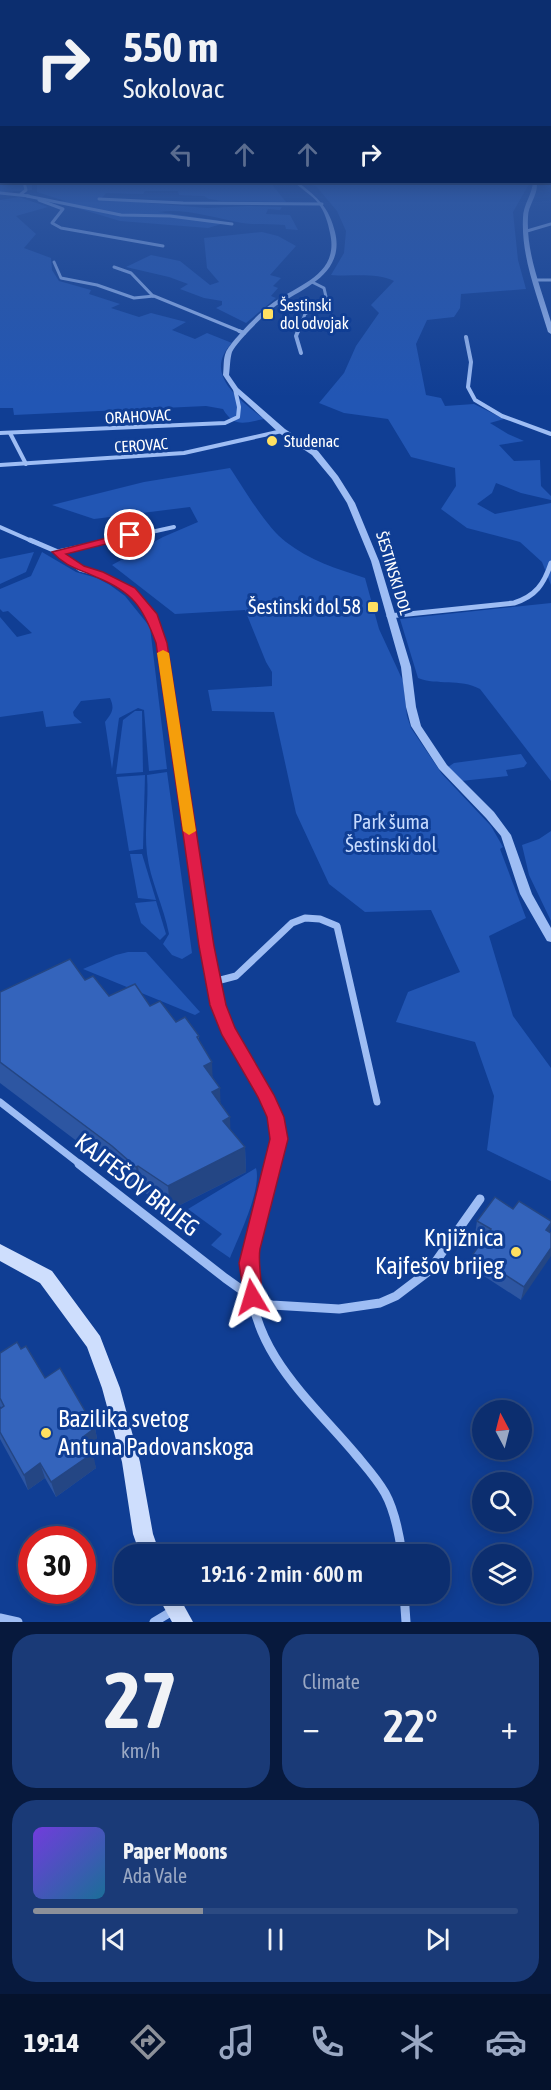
<!DOCTYPE html>
<html lang="en">
<head>
<meta charset="utf-8">
<style>
	:root { --surface:#0c2e6f; --page:#1a3a77; --text:#f1f3f6; --muted:#9aa8c3; --line:#2c4a82; --accent:#8c9099 }
	body { margin:0; font-family:"Asap Condensed",sans-serif; background:var(--page); color:var(--text); height:100vh; display:flex; flex-direction:column; font-size:22px; white-space:nowrap }
	* { box-sizing:border-box; margin:0 }
	p { font-size:20px; color:var(--muted) }
	.icon { flex:none; width:33px; height:33px; fill:none; stroke:currentColor; stroke-width:2; stroke-linecap:round; stroke-linejoin:round }
	.map { position:relative; height:1622px; overflow:hidden }
	.panel { display:flex; flex-direction:column; gap:12px; padding:12px; background:#07193d; flex:1 }
	.panel>* { flex:none }
	.banner { position:absolute; left:0px; top:0px; width:552px; height:183px; box-shadow:0 3px 15px #0003,0 0 0 2px var(--line); background:#0c2e6f; color:var(--text); overflow:hidden }
	.needle { width:39px; rotate:353deg }
	.controls { position:absolute; left:472px; top:1400px; display:grid; gap:12px }
	.controls a { display:grid; place-items:center; width:60px; height:60px; border-radius:50%; background:var(--surface); box-shadow:0 3px 15px #0003,0 0 0 2px var(--line); font-size:30px }
	.speed { position:absolute; left:18px; top:1526px; display:flex; gap:12px; font-size:30px; font-weight:700; text-align:center }
	.speed>* { display:grid; place-content:center; width:78px; height:78px; border-radius:50%; background:var(--surface); box-shadow:0 3px 15px #0003,0 0 0 2px var(--line); line-height:1 }
	.speed .limit { border:9px solid #d22; background:#fff; color:#111 }
	.pin { position:absolute; display:grid; place-items:center; width:51px; height:51px; color:#fff; margin:-26px; border:3px solid #fff; border-radius:50%; box-shadow:0 2px 6px #0007 }
	.me { position:absolute; width:66px; margin:-33px; rotate:353deg; stroke-linejoin:round; filter:drop-shadow(0 0 4px #0008) }
	.turn { display:flex; align-items:center; gap:21px; height:126px; padding:0 24px; font-size:27px }
	.turn .icon { width:78px; height:78px; stroke-width:2.5 }
	.turn b { display:block; font-size:42px; line-height:51px }
	.lanes { display:flex; align-items:center; height:57px; padding:0 24px; background:#0003; justify-content:center; gap:30px; direction:ltr }
	.lanes .off { opacity:.35 }
	.big { font-size:45px; font-weight:600; line-height:1.1 }
	.panel .tile { flex:1; display:flex; flex-direction:column; justify-content:center; gap:9px; min-width:0; padding:0 21px; border-radius:24px; background:var(--page) }
	.panel .dial { align-items:center; gap:0 }
	.dial b { font-size:78px; line-height:1 }
	.song { display:flex; align-items:center; gap:18px }
	.cover { width:72px; height:72px; border-radius:9px; background:linear-gradient(135deg,hsl(260 70% 55%),hsl(200 70% 35%)) }
	.played { height:6px; border-radius:3px; background:linear-gradient(90deg,var(--accent) 35%,var(--line) 35%) }
	.keys { display:flex; justify-content:space-around; direction:ltr }
	.heat { display:flex; justify-content:space-between; align-items:center; font-size:33px; direction:ltr }
	.panel .tiles { flex:1; display:grid; gap:12px; grid-template-columns:1fr 1fr }
	.tile:last-child { grid-column:span 2 }
	.trip { position:absolute; left:114px; top:1544px; width:336px; height:60px; border-radius:24px; background:var(--surface); box-shadow:0 3px 15px #0003,0 0 0 2px var(--line); font-weight:600; line-height:60px; text-align:center }
	.tab-bar { display:flex; height:96px; justify-content:space-around; align-items:center; background:#05122c; color:var(--muted) }
	.tab-bar .icon { width:42px; height:42px }
	.tab-bar .selected { color:var(--accent) }
	.tab-bar b { font-size:27px; color:var(--text) }
	.map>svg:first-child { display:block }
	.green { fill:#2256b4 }
	.lines { fill:none; stroke-linecap:round; stroke-linejoin:round }
	.minor-far4 { stroke:#9ebdf4; stroke-width:3 }
	.minor-far3 { stroke:#9ebdf4; stroke-width:4 }
	.minor-far2 { stroke:#9ebdf4; stroke-width:5 }
	.minor-far1 { stroke:#9ebdf4; stroke-width:7 }
	.minor { stroke:#9ebdf4; stroke-width:9 }
	.tertiary { fill:#9ebdf4; fill-rule:evenodd }
	.secondary { fill:#cedefd; fill-rule:evenodd }
	.wall { fill:#2d56a2 }
	.shaded-wall { fill:#244684 }
	.building { fill:#3464bc; stroke:#244684; stroke-width:1.5 }
	.route { fill:#e11d48; stroke:#92132f; stroke-width:1.5 }
	.slow { fill:#f59e0b }
	.poi-dot { fill:#ffe061; stroke:#103e94; stroke-width:2 }
	.labels { text-anchor:middle; stroke-width:6; stroke-linejoin:round; paint-order:stroke }
	.far-poi-label { font-size:16px; fill:#fff; stroke:#103e94; text-anchor:start }
	.far-street-label { font-size:16px; fill:#fff; stroke:#103e94 }
	.poi-label { font-size:20px; fill:#fff; stroke:#103e94; text-anchor:end }
	.park-label { font-size:20px; fill:#c6dafe; stroke:#103e94 }
	.near-street-label { font-size:24px; fill:#fff; stroke:#103e94 }
	.near-poi-label { font-size:24px; fill:#fff; stroke:#103e94; text-anchor:end }
</style>
</head>
<body>
<div class="map">
<svg width="551" height="1622" viewBox="0 0 551 1622">
	<rect width="100%" height="100%" fill="#103e94"/>
	<g class="green">
		<path d="M1,176L2,182H270L286,202L222,201L209,199L204,196L179,195L178,191H145L143,194L106,193L101,199L207,208L249,206L282,207L280,210L268,209L266,214L290,215L298,230L286,229L285,225C271,224 255,225 242,223C214,218 186,208 158,212L216,220L225,223L208,228L120,221L57,202L65,201L37,192V183H32V190L0,192Z"/>
		<path d="M299,182H513L529,184L513,212L518,260L526,289L461,294L460,308L454,317L427,320L416,344L426,395L441,398L445,406L474,404L504,419L490,423L508,434L524,441L499,445L514,461L540,460L541,486L551,496V500L521,493L496,483L492,493L477,504L495,514L551,503V585L542,562L520,542L467,528L441,509L456,486L455,468L411,457L388,419L344,413L319,403L344,373L356,346L379,313L371,305L394,281C375,272 352,277 331,275L344,253L346,231L337,211L316,186Z"/>
		<path d="M19,197L48,207L16,216L36,234L24,248L51,258L52,270L59,281L91,290L89,294L120,304L111,308L139,317L151,313L186,322L172,330L195,339L207,333L232,343C202,374 240,400 264,419C244,423 234,428 223,409L206,406L14,415L13,408H0V200Z"/>
		<polygon points="262,232 278,236 296,246 270,275 281,278 273,286 278,288 271,296 276,298 246,323 216,308 222,305 222,301 204,298 180,289 188,284 169,277 126,267 151,255 180,261 210,285 219,282 207,268 204,238"/>
		<path d="M230,468C244,489 267,528 286,542C309,560 337,569 365,578L379,629L403,681L407,716L411,728L442,774L491,826L503,847L500,849L526,918L489,936L513,1016L551,1068V1181L487,1150L494,1096L475,1042L396,1022L408,992L460,972L431,910L365,912L329,884L296,813L274,712L212,711L208,690L272,686V672L266,662L245,610L175,614L112,565L163,537L198,522L190,507L94,519L52,505L144,482Z"/>
		<polygon points="34,552 26,572 0,584 0,559"/>
		<path d="M42,552L76,572L97,578L110,585L125,596L150,627L167,769L149,771L144,710L138,708L119,718L112,769L105,722C112,713 115,709 110,698L81,701L73,712L74,716L82,723L46,727L43,711L0,717V617L17,637L32,633L8,611L3,612L0,609V589L31,576Z"/>
		<path d="M551,603V781L480,689C460,678 437,686 418,678L400,619Z"/>
		<polygon points="135,711 142,711 143,772 116,774 123,720"/>
		<polygon points="521,754 527,763 524,767 506,770 508,776 461,781 448,767 454,763"/>
		<path d="M167,772L192,953L182,959L172,955L163,944L169,934C164,907 150,880 147,854C144,828 149,801 147,775Z"/>
		<polygon points="145,775 143,849 129,851 117,777"/>
		<polygon points="551,831 551,921 529,875 522,845 539,839"/>
		<polygon points="130,854 142,854 156,900 138,898"/>
		<polygon points="156,901 166,934 160,940 141,923 135,903"/>
		<polygon points="128,952 146,952 200,1012 195,1015 83,969 116,955"/>
		<path d="M256,1168C262,1189 239,1236 230,1258L211,1245L222,1234L188,1209Z"/>
	</g>
	<g class="lines">
		<g class="minor-far4">
			<polyline points="0,193 29,196"/>
			<polyline points="21,194 26,190 24,182"/>
			<polyline points="27,196 121,215 170,216 232,224"/>
			<polyline points="99,199 183,203 322,204"/>
			<polyline points="39,200 63,209 52,223 61,228 163,246"/>
			<polyline points="527,231 551,224"/>
			<polyline points="54,262 61,278 97,285 134,298 154,296 242,332"/>
			<polyline points="114,267 131,273 153,296"/>
			<polyline points="536,280 551,280"/>
			<polyline points="298,332 305,314 327,301 324,288 312,282"/>
		</g>
		<g class="minor-far3">
			<polyline points="239,331 244,333"/>
			<polyline points="298,331 296,336 301,353"/>
			<polyline points="466,337 471,362 468,387 475,400 502,416 551,434"/>
			<polyline points="0,433 225,423 238,417 239,407 235,389"/>
			<polyline points="10,433 26,464"/>
			<polyline points="0,465 184,453 282,431"/>
			<polyline points="0,527 34,542"/>
			<polyline points="106,542 174,527"/>
		</g>
		<g class="minor-far2">
			<polyline points="30,540 58,552 80,569 99,574 131,590 151,614 161,643 188,813"/>
			<polyline points="58,552 113,540"/>
			<path d="M389,616L514,603C536,596 544,584 551,563"/>
		</g>
		<g class="minor-far1">
			<polyline points="188,812 218,1005 262,1085 275,1119 279,1142 274,1165"/>
			<polyline points="213,982 236,976 292,923 305,918 320,919 337,926 377,1102"/>
			<polyline points="0,1102 81,1165"/>
		</g>
		<g class="minor">
			<polyline points="79,1164 225,1278 256,1300 272,1305 339,1309 380,1303 396,1296 429,1271 480,1199"/>
			<path d="M274,1164C263,1199 249,1238 250,1275C250,1352 312,1402 357,1456C367,1468 377,1479 385,1493C395,1511 399,1533 402,1554"/>
			<polyline points="404,1593 406,1622"/>
			<polyline points="0,1618 18,1622"/>
			<polyline points="154,1622 174,1610"/>
		</g>
		<g class="tertiary">
			<path d="M294,182H298C318,198 329,207 335,232C345,273 305,288 277,305C267,312 237,341 232,352C230,358 230,368 229,375L238,388L285,429L318,451L338,476L355,503L379,561L411,667L416,707L421,726L447,765L494,812L511,835L532,894L551,928V942L547,941L520,894L501,836L486,818L439,769L411,726L406,707L401,667L371,561L347,503L332,479L312,455L279,433L233,390L223,375C224,368 223,358 226,352C231,341 260,312 270,305C296,285 340,276 330,233C328,223 325,212 318,203C312,195 301,189 294,182Z"/>
			<path d="M533,182H537C538,196 528,205 528,217C526,253 541,288 551,322V334L548,332C537,295 521,257 523,218C523,205 532,195 533,182Z"/>
		</g>
		<g class="secondary">
			<polygon points="0,1244 52,1271 100,1336 120,1388 140,1462 153,1534 160,1554 140,1554 133,1534 122,1462 102,1388 87,1347 40,1283 0,1261"/>
			<polygon points="156,1593 177,1593 193,1622 172,1622"/>
		</g>
	</g>
	<g class="wall">
		<polygon points="85,980 109,996 150,1006 199,1036 199,1041 213,1078 220,1088 220,1104 230,1130 245,1147 246,1172 170,1210 141,1190 139,1192 115,1170 0,1083 0,992"/>
		<polygon points="513,1209 551,1221 521,1300 470,1267 473,1254 483,1239 475,1234 477,1221"/>
		<polygon points="21,1349 45,1378 95,1428 98,1444 90,1449 96,1468 56,1497 45,1478 28,1490 0,1439 0,1409 1,1408 0,1406 0,1353"/>
	</g>
	<g class="shaded-wall">
		<polygon points="212,1062 213,1087 204,1066"/>
		<polygon points="220,1088 221,1113 212,1092"/>
		<polygon points="230,1117 231,1142 223,1121"/>
		<polygon points="245,1147 246,1172 170,1210 168,1186"/>
		<polygon points="138,1166 141,1190 139,1192 136,1167"/>
		<polygon points="551,1223 551,1225 549,1234 546,1230"/>
		<polygon points="551,1248 551,1256 521,1300 524,1287"/>
		<polygon points="95,1428 98,1444 86,1452 83,1437"/>
		<polygon points="93,1453 96,1468 56,1497 51,1482"/>
		<polygon points="40,1463 45,1478 28,1490 24,1475"/>
	</g>
	<g class="building">
		<polygon points="70,959 85,980 93,976 109,996 135,984 150,1006 160,1001 176,1022 185,1017 199,1036 197,1037 212,1062 204,1066 220,1088 212,1092 230,1117 223,1121 245,1147 168,1186 138,1166 136,1167 112,1146 0,1062 0,992"/>
		<polygon points="495,1197 513,1209 519,1201 551,1221 551,1223 546,1230 551,1233 551,1248 524,1287 473,1254 491,1229 477,1221"/>
		<polygon points="17,1342 21,1349 26,1346 45,1378 60,1368 95,1428 83,1437 93,1453 51,1482 40,1463 24,1475 0,1432 0,1409 4,1406 0,1398 0,1353"/>
	</g>
	<linearGradient id="sky" x2="0" y2="1"><stop stop-color="#092251"/><stop offset="0.43" stop-color="#31589f"/><stop offset="1" stop-color="#31589f" stop-opacity="0"/></linearGradient>
	<rect width="551" height="397" fill="url(#sky)"/>
	<path class="route" d="M130,532L134,533V537L66,554L84,566L103,572L135,588L157,614L167,643L214,946L226,1005L235,1028L274,1095L284,1117L288,1139L260,1249C257,1266 265,1288 259,1303L252,1306L245,1303L239,1263L270,1139L267,1117L258,1097L222,1035L210,1005L199,946L156,643C143,607 133,592 96,577C79,569 66,567 52,552Z"/>
	<polygon class="slow" points="163,650 169,653 196,831 189,835 183,831 157,653"/>
	<g class="poi-dot">
		<rect x="262" y="308" width="12" height="12" rx="3"/>
		<circle cx="272" cy="441" r="6"/>
		<rect x="367" y="601" width="12" height="12" rx="3"/>
		<circle cx="516" cy="1252" r="6"/>
		<circle cx="46" cy="1433" r="6"/>
	</g>
	<g class="labels">
		<g class="far-poi-label">
			<text x="280" y="311">Šestinski<tspan x="280" dy="18">dol odvojak</tspan></text>
			<text x="284" y="447">Studenac</text>
		</g>
		<g class="far-street-label">
			<text transform="translate(138 416) rotate(-3)" y="6">ORAHOVAC</text>
			<text transform="translate(141 445) rotate(-4)" y="6">CEROVAC</text>
			<text transform="translate(394 573) rotate(73)" y="6">ŠESTINSKI DOL</text>
		</g>
		<g class="poi-label">
			<text x="361" y="614">Šestinski dol 58</text>
		</g>
		<g class="park-label">
			<text x="391" y="829">Park šuma<tspan x="391" dy="23">Šestinski dol</tspan></text>
		</g>
		<g class="near-street-label">
			<text transform="translate(137 1185) rotate(38)" y="8">KAJFEŠOV BRIJEG</text>
		</g>
		<g class="near-poi-label">
			<text x="504" y="1246">Knjižnica<tspan x="504" dy="28">Kajfešov brijeg</tspan></text>
			<text x="58" y="1427" text-anchor="start">Bazilika svetog<tspan x="58" dy="28">Antuna Padovanskoga</tspan></text>
		</g>
	</g>
</svg>
<div class="controls">
<a><svg class="needle" viewBox="-14 -14 28 28"><path d="M0-13l5 13h-10z" fill="#e53935"/><path d="M0 13l5-13h-10z" fill="#9aa8c3"/></svg></a>
<a><svg class="icon" aria-label="search" viewBox="0 0 24 24"><circle cx="10" cy="10" r="6"/><path d="M15 15l6 6"/></svg></a>
<a><svg class="icon" aria-label="layers" viewBox="0 0 24 24"><path d="M12 4l9 5-9 5-9-5zM3 14l9 5 9-5"/></svg></a>
</div>
<div class="speed"><div class="limit">30</div></div>
<div class="pin" style="left:130px;top:535px;background:#d93025"><svg class="icon" aria-label="arrive" viewBox="0 0 24 24"><path d="M6 21V4h12l-3 4 3 4H6"/></svg></div>
<svg class="me" style="left:252px;top:1297px" viewBox="-20 -20 40 40"><path d="M0-17L14 15 0 8-14 15z" fill="#e11d48" stroke="#fff" stroke-width="4"/></svg>
<div class="trip">19:16 · 2 min · 600 m</div>
<div class="banner">
<div class="turn"><svg class="icon" aria-label="right" viewBox="0 0 24 24"><path d="M7 20v-9h11M14 6l5 5-5 5"/></svg><div><b>550 m</b>Sokolovac</div></div>
<div class="lanes"><svg class="icon off" aria-label="left" viewBox="0 0 24 24"><path d="M17 20v-9H6M10 6l-5 5 5 5"/></svg><svg class="icon off" aria-label="ahead" viewBox="0 0 24 24"><path d="M12 20V5M6 11l6-6 6 6"/></svg><svg class="icon off" aria-label="ahead" viewBox="0 0 24 24"><path d="M12 20V5M6 11l6-6 6 6"/></svg><svg class="icon" aria-label="right" viewBox="0 0 24 24"><path d="M7 20v-9h11M14 6l5 5-5 5"/></svg></div>
</div>
</div>
<section class="panel">
<div class="tiles">
<div class="tile dial"><b>27</b><p>km/h</p></div>
<div class="tile"><p>Climate</p>
<div class="heat"><a>−</a><b class="big">22°</b><a>+</a></div>
</div>
<div class="tile">
<div class="song"><i class="cover"></i><div><b>Paper Moons</b><p>Ada Vale</p></div></div>
<div class="played"></div>
<div class="keys"><svg class="icon" aria-label="previous" viewBox="0 0 24 24"><path d="M18 5L8 12l10 7zM5 5v14"/></svg><svg class="icon" aria-label="pause" viewBox="0 0 24 24"><path d="M8 5v14M16 5v14"/></svg><svg class="icon" aria-label="next" viewBox="0 0 24 24"><path d="M6 5l10 7-10 7zM19 5v14"/></svg></div>
</div>
</div>
</section>
<nav class="tab-bar">
<b>19:14</b>
<svg class="icon selected" aria-label="directions" viewBox="0 0 24 24"><path d="M12 3l9 9-9 9-9-9zM9 14v-3h6M13 9l2 2-2 2"/></svg>
<svg class="icon" aria-label="music" viewBox="0 0 24 24"><path d="M9 18V5l10-2v13"/><circle cx="6" cy="18" r="3"/><circle cx="16" cy="16" r="3"/></svg>
<svg class="icon" aria-label="phone" viewBox="0 0 24 24"><path d="M5 4h4l2 5-3 2q2 4 5 5l2-3 5 2v4C11 20 4 13 5 4z"/></svg>
<svg class="icon" aria-label="climate" viewBox="0 0 24 24"><path d="M12 3v18M4 7l16 10M4 17L20 7"/></svg>
<svg class="icon" aria-label="car" viewBox="0 0 24 24"><path d="M5 17H2v-5l4-1 3-4h7l3 4 3 1v5h-3M9 17h6M6 11h13"/><circle cx="7" cy="17" r="2"/><circle cx="17" cy="17" r="2"/></svg>
</nav>
</body>
</html>
